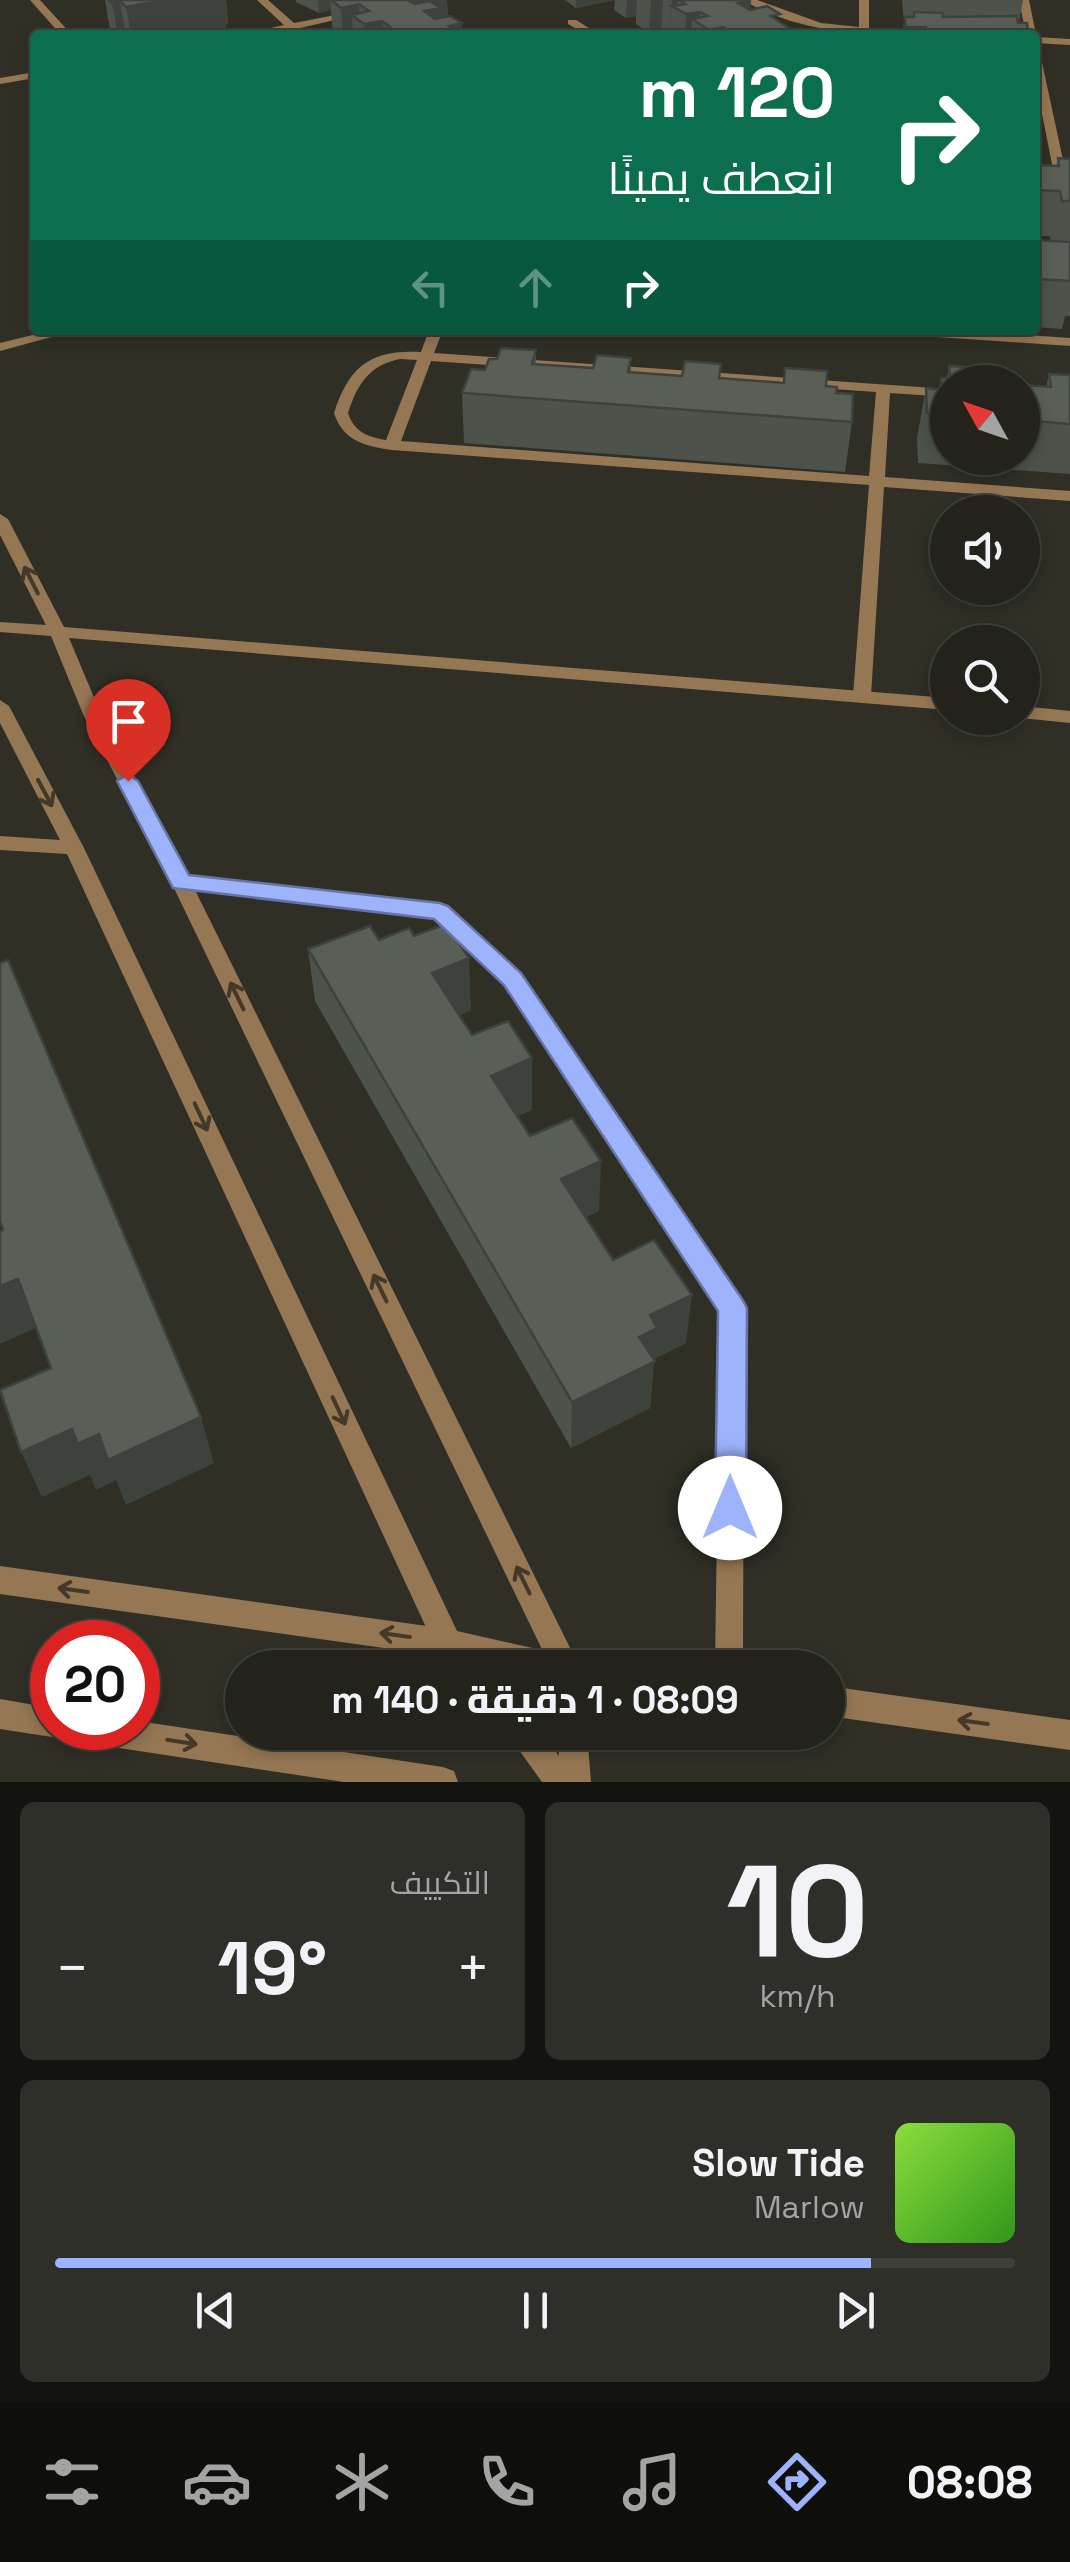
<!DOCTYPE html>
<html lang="ar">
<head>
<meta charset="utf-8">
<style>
	:root { --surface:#23231c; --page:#2f2f29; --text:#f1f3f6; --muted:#a3a4a3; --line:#40403b; --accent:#9db4fd }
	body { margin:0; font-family:"Space Grotesk",Cairo,sans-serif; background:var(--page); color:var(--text); direction:rtl; height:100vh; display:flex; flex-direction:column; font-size:38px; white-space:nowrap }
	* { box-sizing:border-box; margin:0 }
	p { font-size:32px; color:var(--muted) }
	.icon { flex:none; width:55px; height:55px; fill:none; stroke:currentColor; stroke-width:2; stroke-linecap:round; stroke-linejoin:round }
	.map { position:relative; height:1782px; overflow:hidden; direction:ltr }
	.sheet { display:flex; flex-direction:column; gap:20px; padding:20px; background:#13130f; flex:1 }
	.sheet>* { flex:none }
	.banner { position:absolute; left:30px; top:30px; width:1010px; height:305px; border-radius:10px; box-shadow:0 5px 15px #0003,0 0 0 2px var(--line); direction:rtl; background:#0b6e4f; color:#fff; overflow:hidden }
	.needle { width:65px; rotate:310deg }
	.buttons { position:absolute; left:930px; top:365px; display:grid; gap:20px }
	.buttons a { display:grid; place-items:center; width:110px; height:110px; border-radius:50%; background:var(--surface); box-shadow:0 5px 15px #0003,0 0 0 2px var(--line); font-size:50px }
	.speed { position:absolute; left:30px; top:1620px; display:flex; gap:20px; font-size:50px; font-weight:700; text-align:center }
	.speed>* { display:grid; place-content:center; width:130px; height:130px; border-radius:50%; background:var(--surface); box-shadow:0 5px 15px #0003,0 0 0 2px var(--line); line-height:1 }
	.speed .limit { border:15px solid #d22; background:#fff; color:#111 }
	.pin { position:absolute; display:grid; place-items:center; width:85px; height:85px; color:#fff; margin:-102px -42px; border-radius:50% 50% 50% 0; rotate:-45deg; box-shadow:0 0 10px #0007 }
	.pin .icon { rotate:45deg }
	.me { position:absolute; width:110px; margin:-55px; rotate:0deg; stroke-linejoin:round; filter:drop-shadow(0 0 8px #0008) }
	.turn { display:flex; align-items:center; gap:35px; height:210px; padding:0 40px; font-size:45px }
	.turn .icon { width:130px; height:130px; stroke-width:2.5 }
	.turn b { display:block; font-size:70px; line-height:85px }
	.lanes { display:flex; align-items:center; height:95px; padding:0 40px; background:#0003; justify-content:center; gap:50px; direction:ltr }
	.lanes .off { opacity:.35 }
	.big { font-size:75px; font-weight:800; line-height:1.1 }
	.sheet .card { flex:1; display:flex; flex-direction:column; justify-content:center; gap:15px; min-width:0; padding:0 35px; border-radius:15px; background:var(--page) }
	.sheet .dial { align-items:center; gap:0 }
	.dial b { font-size:130px; line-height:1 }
	.song { display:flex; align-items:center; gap:30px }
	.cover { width:120px; height:120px; border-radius:15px; background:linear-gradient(135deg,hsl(90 70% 55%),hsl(110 70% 35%)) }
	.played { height:10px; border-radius:5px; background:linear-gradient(90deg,var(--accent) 85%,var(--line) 85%) }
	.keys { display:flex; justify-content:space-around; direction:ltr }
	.heat { display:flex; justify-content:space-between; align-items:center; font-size:55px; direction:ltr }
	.sheet .tiles { flex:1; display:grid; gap:20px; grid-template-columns:1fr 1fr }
	.card:last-child { grid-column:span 2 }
	.trip { position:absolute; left:225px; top:1650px; width:620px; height:100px; border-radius:50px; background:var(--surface); box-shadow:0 5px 15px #0003,0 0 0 2px var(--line); font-weight:800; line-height:100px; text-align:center; direction:rtl }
	.tab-bar { display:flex; height:160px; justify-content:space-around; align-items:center; background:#0e0e0b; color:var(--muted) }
	.tab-bar .icon { width:70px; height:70px }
	.tab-bar .on { color:var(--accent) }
	.tab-bar b { font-size:45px; color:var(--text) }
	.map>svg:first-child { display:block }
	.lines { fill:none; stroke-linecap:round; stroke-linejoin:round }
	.service { fill:#967754; fill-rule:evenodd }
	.minor { fill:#967754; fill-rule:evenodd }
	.tertiary { fill:#967754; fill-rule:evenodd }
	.wall { fill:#4d524b }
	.shaded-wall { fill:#3e423d }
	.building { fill:#595f57; stroke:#3e423d; stroke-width:2.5 }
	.oneway { stroke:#43392a }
	.route { fill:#9db4fd; stroke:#6675a4; stroke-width:2.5 }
</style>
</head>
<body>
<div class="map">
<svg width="1070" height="1782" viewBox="0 0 1070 1782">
	<rect width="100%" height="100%" fill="#2f2f26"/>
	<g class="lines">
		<g class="service">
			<polygon points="30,0 40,0 72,35 61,35"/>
			<polygon points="1019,0 1029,0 1036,35 1035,37 1026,35"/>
			<polygon points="568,20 576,20 600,35 587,35 568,24"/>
			<polygon points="1035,50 1040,53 1066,174 1060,178 1054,174 1035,79"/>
			<path d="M429,330H443L434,353L948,389V397L890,393L885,477L1070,491V501L884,487L871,696L868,700H856L853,696L869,485L392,450C365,446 343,441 334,413C349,366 371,349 421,352ZM400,359L417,360L386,440C368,437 354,432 348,413C357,385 369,365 400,359ZM431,361L876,392L869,476L401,441Z"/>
			<polygon points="886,330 954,330 1070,338 1070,346 893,334"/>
			<polygon points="181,875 440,904 447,906 519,973 744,1308 743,1668 715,1668 720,1310 505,985 434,918 174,887 171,882"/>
		</g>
		<g class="minor">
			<polygon points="257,0 268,0 294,23 356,11 361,14 300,28 303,31 298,34 290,30 241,35 284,25"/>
			<path d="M743,0H757L821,23L859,27V0H869V28L912,35C856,35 794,31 743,0Z"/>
			<polygon points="1035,37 1070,39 1070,45 1035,43"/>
			<polygon points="35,72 35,78 0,84 0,78"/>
			<polygon points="53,330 77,330 0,351 0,343"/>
			<polygon points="0,514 8,519 64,627 948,698 948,710 69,638 101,714 191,882 580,1668 551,1668 171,882 83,714 51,636 0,632 0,622 46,625 0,535"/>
			<polygon points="0,700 9,706 84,848 458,1633 482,1668 449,1668 438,1653 67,854 0,850 0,836 60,840 0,723"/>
			<polygon points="1022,706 1070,711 1070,723 1021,718"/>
			<polygon points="506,1732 540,1732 559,1756 557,1732 587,1732 591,1782 542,1782"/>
		</g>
		<g class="tertiary">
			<polygon points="0,1566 448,1629 559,1654 569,1658 573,1668 493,1668 448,1657 0,1594"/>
			<polygon points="828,1686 1070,1720 1070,1750 828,1716"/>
			<polygon points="0,1699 52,1708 52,1728 64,1728 62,1732 52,1737 0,1729"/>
			<polygon points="138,1721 443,1767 454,1771 458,1782 344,1782 86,1743 76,1738 71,1728 138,1728"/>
		</g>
	</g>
	<g class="wall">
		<polygon points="105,0 226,0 228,24 226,24 226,30 188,35 111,35"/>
		<polygon points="296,0 447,0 448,16 462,35 333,35 331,10 319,13 296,2"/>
		<polygon points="565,0 751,0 750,9 779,22 796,33 816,35 668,35 661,31 649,33 636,24 636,16 626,18 614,10 615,0 576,8"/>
		<polygon points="902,0 1023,0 1019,23 1028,33 1028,35 925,35 926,28 925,35 902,35 904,22"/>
		<polygon points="1058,158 1070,159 1070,316 1065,316 1062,329 1035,327 1035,240 1051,241 1050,236 1035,236 1035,165 1056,166"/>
		<polygon points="536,350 536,364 593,368 631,358 631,373 682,376 721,364 720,378 826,386 836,393 852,422 845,472 464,443 462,393 497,359"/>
		<polygon points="949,366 986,368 948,382 948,458 1022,458 1022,385 1046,387 1049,374 1070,375 1070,474 918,463 917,438 926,388 939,389 941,378 947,378"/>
		<polygon points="414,936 471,1010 459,1015 472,1035 532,1110 517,1116 530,1136 599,1211 586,1217 613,1260 686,1343 654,1359 650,1408 571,1448 315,1001 308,949"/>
	</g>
	<g class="shaded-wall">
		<polygon points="149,0 226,0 228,24 226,24 226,30 188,35 131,35 126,7"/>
		<polygon points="318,0 330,0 331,10 319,13"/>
		<polygon points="400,0 447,0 448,28"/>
		<polygon points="576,0 615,0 576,8"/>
		<polygon points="627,0 637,0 636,16 626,18"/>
		<polygon points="651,0 663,0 661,31 649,33"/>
		<polygon points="672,0 678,0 677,9 672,6 670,35"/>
		<polygon points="700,0 713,0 711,17 707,18 708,16 700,12 700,24 692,19 691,35 685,35 686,14 700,12"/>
		<polygon points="751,0 749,35 733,35 738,3"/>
		<polygon points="120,1 126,35 118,35 112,3"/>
		<polygon points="359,4 360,21 352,15 353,35 343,35 341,8"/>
		<polygon points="382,21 383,35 372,30 373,35 365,35 364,24"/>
		<polygon points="462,23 462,35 449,26"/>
		<polygon points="723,27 722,35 708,35 709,30"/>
		<polygon points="469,958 471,1010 436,1025 432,973"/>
		<polygon points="532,1058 532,1110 493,1127 491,1076"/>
		<polygon points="601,1161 599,1211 560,1229 561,1179"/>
		<polygon points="18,1279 38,1327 0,1344 0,1286"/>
		<polygon points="692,1295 686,1343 654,1359 650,1408 571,1448 572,1402 639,1337 650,1315"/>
		<polygon points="201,1417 214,1463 126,1505 116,1480 96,1490 90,1475 42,1497 21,1452 72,1429 99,1434"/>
	</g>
	<g class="building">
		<polygon points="109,0 150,0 153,2 126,7 120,1 112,3"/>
		<polygon points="331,0 407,0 415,4 430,1 440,8 424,11 435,19 450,16 462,23 449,26 462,35 379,35 372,30 390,27 382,21 364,24 352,15 369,11 359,4 341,8"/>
		<polygon points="679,0 751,0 738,3 750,10 767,6 780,14 771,16 796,33 809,31 816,35 757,35 750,30 734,34 723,27 709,30 692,19 708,16 700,12 686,14 672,6 685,4"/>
		<polygon points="914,12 943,13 943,17 1017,16 1018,23 1027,23 1028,33 972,30 975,35 926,35 926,27 905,27 905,17 914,17"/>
		<polygon points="1058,158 1070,159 1070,201 1062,201 1060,191 1038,190 1039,200 1035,199 1035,165 1059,166"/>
		<polygon points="1035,240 1070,242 1070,281 1040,279 1038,268 1035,267"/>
		<polygon points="501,348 536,350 532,364 593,368 597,355 631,358 628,372 682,376 685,361 721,364 719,378 784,383 785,368 827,371 826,386 837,387 836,393 853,394 852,422 462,393 471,369 485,370 489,359 497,359"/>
		<polygon points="949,366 986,368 986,382 948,382 948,415 927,413 926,388 942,390 941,378 950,378"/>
		<polygon points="1049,374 1070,375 1070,424 1022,420 1022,385 1051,387"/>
		<polygon points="446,924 469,958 432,973 472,1035 508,1021 532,1058 491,1076 530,1136 572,1118 601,1161 561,1179 613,1260 654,1240 692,1295 650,1315 657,1328 639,1337 655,1361 572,1402 308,949 370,926 379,940 409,928 414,936"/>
		<polygon points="8,960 201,1417 108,1460 99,1434 78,1444 72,1429 21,1452 0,1390 51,1368 18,1279 0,1286 0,1231 3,1230 0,1220 0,963"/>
	</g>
	<defs><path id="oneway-shaft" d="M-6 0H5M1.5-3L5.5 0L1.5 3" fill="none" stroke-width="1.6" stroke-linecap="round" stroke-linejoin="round" transform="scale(2.5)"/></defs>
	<g class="oneway">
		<use href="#oneway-shaft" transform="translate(31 580) rotate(-117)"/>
		<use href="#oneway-shaft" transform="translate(45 793) rotate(62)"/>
		<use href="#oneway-shaft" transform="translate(237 996) rotate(-116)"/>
		<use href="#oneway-shaft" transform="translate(201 1117) rotate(65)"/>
		<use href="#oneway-shaft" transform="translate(380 1288) rotate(-116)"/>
		<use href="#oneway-shaft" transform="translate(339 1411) rotate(65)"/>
		<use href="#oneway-shaft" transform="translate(523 1580) rotate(-116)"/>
		<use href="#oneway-shaft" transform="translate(73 1590) rotate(-172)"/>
		<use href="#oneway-shaft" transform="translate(395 1635) rotate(-172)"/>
		<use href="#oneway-shaft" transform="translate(973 1722) rotate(-172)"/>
		<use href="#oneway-shaft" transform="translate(182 1742) rotate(9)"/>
	</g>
	<polygon class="route" points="128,774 138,781 189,875 440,903 448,906 521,973 742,1299 747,1308 746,1508 741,1518 730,1523 720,1518 715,1508 718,1311 504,985 434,919 173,888 117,781"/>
</svg>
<div class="buttons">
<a><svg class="needle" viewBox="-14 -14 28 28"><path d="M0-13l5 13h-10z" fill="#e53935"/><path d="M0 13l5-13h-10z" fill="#a3a4a3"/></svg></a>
<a><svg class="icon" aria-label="sound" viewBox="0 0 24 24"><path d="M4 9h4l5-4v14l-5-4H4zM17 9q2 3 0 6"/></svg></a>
<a><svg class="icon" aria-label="search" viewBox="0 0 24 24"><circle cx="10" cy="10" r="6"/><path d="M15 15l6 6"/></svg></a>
</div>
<div class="speed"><div class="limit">20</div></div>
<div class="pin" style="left:128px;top:781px;background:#d93025"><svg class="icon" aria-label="arrive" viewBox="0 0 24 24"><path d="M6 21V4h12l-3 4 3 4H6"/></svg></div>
<svg class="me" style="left:730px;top:1508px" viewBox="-20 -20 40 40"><circle r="19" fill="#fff"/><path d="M0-13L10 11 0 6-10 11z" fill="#9db4fd"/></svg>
<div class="trip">08:09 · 1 دقيقة · 140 m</div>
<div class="banner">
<div class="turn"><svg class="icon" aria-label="right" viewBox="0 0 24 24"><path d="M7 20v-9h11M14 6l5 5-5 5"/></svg><div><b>120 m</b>انعطف يمينًا</div></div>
<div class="lanes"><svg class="icon off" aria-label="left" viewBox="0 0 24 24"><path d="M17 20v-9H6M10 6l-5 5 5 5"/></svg><svg class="icon off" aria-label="ahead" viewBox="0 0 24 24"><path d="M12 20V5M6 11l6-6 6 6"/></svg><svg class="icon" aria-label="right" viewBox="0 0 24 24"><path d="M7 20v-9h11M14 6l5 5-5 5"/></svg></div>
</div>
</div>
<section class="sheet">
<div class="tiles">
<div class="card dial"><b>10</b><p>km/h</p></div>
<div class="card"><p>التكييف</p>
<div class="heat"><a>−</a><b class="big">19°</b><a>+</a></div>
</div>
<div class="card">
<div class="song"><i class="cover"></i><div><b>Slow Tide</b><p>Marlow</p></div></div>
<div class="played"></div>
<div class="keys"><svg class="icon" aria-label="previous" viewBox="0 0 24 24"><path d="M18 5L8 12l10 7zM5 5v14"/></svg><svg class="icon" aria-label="pause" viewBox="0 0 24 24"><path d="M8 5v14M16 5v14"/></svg><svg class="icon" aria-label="next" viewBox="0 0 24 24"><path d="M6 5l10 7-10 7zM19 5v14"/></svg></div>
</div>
</div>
</section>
<nav class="tab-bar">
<b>08:08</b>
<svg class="icon on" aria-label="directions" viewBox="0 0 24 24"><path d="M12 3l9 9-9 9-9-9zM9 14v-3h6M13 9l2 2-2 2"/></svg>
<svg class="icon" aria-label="music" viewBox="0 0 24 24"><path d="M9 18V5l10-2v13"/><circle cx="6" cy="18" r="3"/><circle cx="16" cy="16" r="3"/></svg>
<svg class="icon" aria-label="phone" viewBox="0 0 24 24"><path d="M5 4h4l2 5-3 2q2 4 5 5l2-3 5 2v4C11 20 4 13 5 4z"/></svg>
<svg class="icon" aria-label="climate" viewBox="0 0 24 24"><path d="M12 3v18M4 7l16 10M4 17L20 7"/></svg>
<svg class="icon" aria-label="car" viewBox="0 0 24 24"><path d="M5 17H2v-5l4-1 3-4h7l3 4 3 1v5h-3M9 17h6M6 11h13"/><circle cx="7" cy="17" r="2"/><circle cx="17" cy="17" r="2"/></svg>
<svg class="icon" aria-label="filters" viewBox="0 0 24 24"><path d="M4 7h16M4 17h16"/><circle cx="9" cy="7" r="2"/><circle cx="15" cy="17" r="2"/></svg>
</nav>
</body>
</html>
